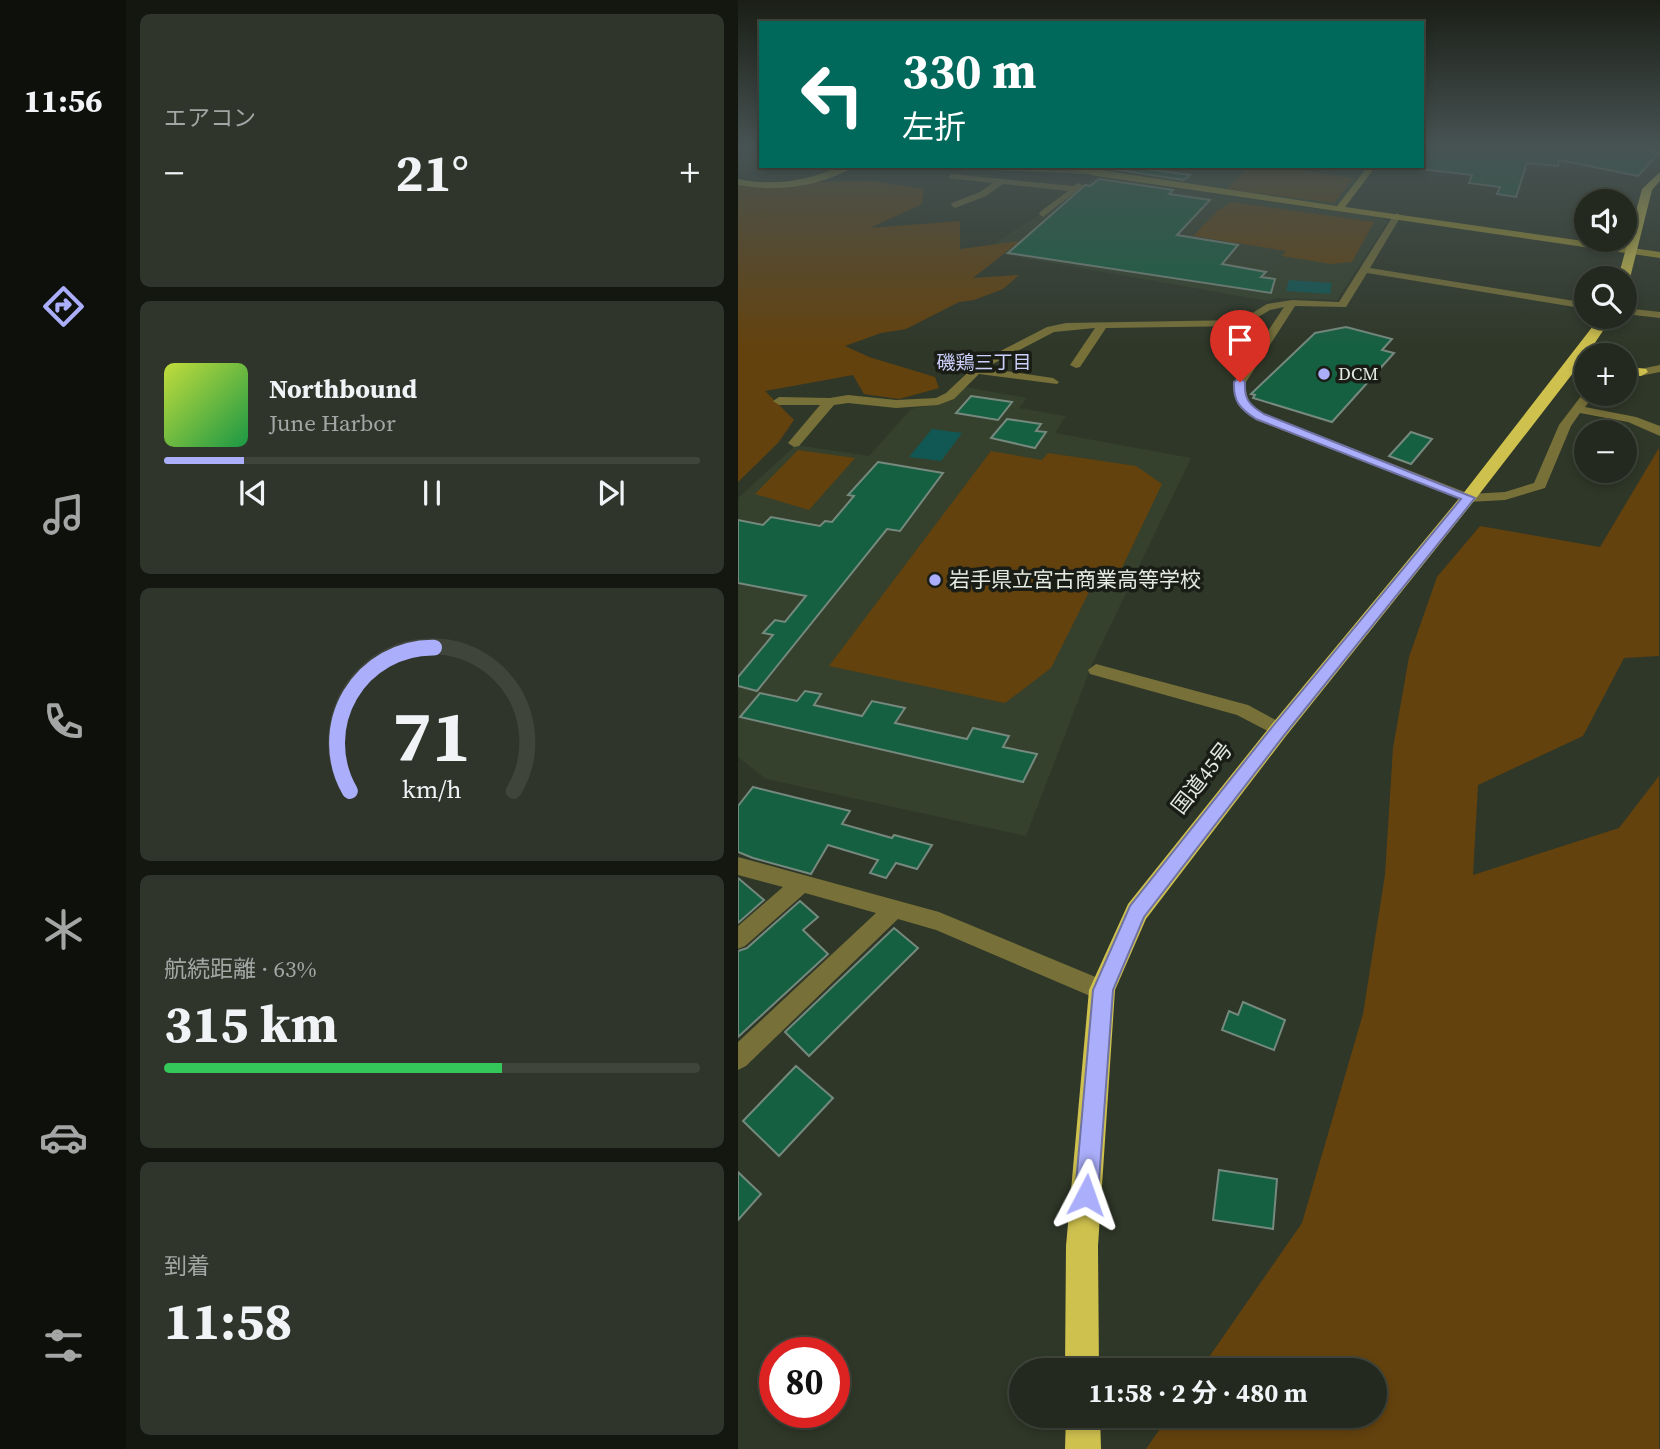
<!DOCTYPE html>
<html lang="ja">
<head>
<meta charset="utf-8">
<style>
	:root { --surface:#23291e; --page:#2f352b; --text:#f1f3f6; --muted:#a3a6a4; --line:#40453c; --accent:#abaffb }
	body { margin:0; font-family:"Source Serif 4","Noto Sans JP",serif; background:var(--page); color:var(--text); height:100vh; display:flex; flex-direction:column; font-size:26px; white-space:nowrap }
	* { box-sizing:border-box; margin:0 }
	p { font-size:23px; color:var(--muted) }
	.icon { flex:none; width:38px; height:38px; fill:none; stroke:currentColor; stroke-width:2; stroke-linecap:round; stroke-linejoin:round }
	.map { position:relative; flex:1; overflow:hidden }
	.panel { display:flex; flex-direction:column; gap:14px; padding:14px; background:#131710; width:612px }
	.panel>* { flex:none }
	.top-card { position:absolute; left:21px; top:21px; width:665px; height:147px; border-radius:0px; box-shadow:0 4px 10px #0003,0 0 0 2px var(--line); background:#00695c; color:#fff; overflow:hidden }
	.tools { position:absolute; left:836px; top:189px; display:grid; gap:14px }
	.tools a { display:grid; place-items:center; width:63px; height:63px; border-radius:50%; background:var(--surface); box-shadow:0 4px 10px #0003,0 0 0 2px var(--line); font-size:35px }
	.speed { position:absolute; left:21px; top:1337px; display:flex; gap:14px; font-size:35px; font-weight:700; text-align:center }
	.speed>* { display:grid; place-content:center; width:91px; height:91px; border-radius:50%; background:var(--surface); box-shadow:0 4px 10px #0003,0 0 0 2px var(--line); line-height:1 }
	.speed .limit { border:10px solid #d22; background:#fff; color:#111 }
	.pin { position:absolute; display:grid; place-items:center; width:60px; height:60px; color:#fff; margin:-72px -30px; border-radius:50% 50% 50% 0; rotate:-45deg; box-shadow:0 0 7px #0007 }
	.pin .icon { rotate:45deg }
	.me { position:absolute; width:77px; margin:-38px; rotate:4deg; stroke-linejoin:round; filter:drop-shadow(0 0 5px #0008) }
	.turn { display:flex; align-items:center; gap:24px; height:147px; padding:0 28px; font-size:32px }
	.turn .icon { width:91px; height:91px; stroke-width:2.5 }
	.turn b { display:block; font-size:49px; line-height:60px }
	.big { font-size:52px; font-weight:700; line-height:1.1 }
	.panel .tile { flex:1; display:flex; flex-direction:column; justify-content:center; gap:10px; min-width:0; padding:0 24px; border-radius:10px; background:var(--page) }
	.panel .dial { align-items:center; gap:0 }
	.dial svg { height:182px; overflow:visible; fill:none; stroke:var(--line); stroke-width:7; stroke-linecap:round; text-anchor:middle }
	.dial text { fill:var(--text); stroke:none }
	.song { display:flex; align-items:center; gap:21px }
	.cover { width:84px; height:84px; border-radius:10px; background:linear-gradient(135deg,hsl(70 70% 55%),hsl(140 70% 35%)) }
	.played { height:7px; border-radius:4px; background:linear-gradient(90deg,var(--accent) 15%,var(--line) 15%) }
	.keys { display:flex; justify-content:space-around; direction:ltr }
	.heat { display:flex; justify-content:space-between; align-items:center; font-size:38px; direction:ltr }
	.charge { height:10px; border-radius:5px; background:linear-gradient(90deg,#34c759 63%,var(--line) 0) }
	.trip { position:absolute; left:271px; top:1358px; width:378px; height:70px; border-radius:35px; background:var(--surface); box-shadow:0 4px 10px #0003,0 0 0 2px var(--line); font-weight:700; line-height:70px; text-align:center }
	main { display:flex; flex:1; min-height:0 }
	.tab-bar { display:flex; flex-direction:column; width:126px; justify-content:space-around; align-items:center; background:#0e100c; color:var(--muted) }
	.tab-bar .icon { width:49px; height:49px }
	.tab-bar .selected { color:var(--accent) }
	.tab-bar b { font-size:32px; color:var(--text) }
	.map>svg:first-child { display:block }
	.built { fill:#35412c }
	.green { fill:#64420e }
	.water { fill:#115754 }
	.building { fill:#166042; stroke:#75897e; stroke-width:2 }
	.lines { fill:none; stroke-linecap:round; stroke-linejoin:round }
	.street { fill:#777039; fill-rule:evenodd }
	.secondary { fill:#9d9132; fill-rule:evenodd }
	.highway { fill:#cfc14e; fill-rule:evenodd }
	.route { fill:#abaffb; stroke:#6f72a3; stroke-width:2 }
	.poi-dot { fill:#abaffb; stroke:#191d16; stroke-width:2.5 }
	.labels { text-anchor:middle; stroke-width:7; stroke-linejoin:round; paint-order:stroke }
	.far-poi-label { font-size:18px; fill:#e4eae0; stroke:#191d16; text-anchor:start }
	.far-neighbourhood-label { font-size:19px; fill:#ccd0fb; stroke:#191d16 }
	.poi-label { font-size:21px; fill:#e4eae0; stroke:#191d16; text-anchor:start }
	.street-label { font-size:21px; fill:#e4eae0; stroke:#191d16 }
</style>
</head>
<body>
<main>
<nav class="tab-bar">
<b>11:56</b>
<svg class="icon selected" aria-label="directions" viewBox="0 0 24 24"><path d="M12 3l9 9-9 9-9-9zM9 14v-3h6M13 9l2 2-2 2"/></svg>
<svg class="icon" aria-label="music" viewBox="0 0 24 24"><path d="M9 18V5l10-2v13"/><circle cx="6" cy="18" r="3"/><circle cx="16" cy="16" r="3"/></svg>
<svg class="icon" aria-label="phone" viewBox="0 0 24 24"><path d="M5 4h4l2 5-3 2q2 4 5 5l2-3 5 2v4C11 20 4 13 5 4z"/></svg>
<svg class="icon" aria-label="climate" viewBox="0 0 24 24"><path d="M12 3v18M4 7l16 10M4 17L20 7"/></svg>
<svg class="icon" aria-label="car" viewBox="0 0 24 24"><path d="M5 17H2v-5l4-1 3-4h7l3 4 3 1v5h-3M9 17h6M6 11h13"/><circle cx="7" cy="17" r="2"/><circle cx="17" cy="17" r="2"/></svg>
<svg class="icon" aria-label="filters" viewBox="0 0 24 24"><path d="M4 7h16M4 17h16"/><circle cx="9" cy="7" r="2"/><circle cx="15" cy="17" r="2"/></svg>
</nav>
<section class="panel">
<div class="tile"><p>エアコン</p>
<div class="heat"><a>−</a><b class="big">21°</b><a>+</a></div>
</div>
<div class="tile">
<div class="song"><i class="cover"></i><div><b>Northbound</b><p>June Harbor</p></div></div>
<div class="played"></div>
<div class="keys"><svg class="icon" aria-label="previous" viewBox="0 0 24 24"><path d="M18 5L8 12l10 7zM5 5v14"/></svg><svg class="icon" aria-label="pause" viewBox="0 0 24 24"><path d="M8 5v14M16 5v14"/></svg><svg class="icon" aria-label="next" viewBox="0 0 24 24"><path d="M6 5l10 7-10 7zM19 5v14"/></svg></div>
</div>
<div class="tile dial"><svg viewBox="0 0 100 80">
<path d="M14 69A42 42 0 1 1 86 69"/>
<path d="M14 69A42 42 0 0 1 51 6" stroke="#abaffb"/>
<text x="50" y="56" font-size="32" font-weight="700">71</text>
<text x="50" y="72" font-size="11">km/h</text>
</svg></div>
<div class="tile"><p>航続距離 · 63%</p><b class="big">315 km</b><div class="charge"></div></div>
<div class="tile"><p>到着</p><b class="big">11:58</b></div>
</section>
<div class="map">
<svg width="922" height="1449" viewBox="0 0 922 1449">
	<rect width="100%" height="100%" fill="#2f3728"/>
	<g class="built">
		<polygon points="0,145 23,145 23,163 0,164"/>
		<polygon points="362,166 558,166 558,168 620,177 600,204 593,205 357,169"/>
		<polygon points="360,177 600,212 642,216 650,221 599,300 538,298 530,301 245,251 299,216 305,217 354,179"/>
		<polygon points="228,387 289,398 281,408 328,416 317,433 453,458 355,662 288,836 28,779 0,757 0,498 58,445 131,456 173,409 213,401"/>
	</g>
	<g class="green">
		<polygon points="512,166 532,166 616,178 596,203 489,189"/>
		<polygon points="134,181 186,189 184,204 132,228 222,221 222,249 282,241 235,278 281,275 265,289 236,300 221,302 168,329 143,333 107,346 131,357 197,377 201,388 161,399 126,394 115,375 27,391 56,420 40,443 0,482 0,183"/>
		<polygon points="494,202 636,222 614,262 593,264 544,256 548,251 455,236 479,211"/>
		<polygon points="921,448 921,656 886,658 845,736 740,785 735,875 881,828 921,776 921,1449 408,1449 431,1416 637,1416 637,1370 462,1370 564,1223 625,1014 647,875 655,748 671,657 699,577 742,526 862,547"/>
		<polygon points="60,450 117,458 71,510 17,494"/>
		<polygon points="253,451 304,460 310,453 398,466 424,484 380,576 360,574 313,668 267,703 91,666"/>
	</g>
	<g class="water">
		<polygon points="551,280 594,283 592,294 548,291"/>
		<polygon points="194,429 224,433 203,461 171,457"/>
	</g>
	<g class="building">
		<polygon points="684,145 891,145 921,153 900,176 821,160 820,166 789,163 778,197 759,194 762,187 731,183 734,175 684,169"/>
		<polygon points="377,166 412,166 409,169 452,175 446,180 374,169"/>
		<polygon points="361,179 435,190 431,194 472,200 439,235 500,245 484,264 528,272 523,277 537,279 533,293 270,253 347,185 352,186"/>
		<polygon points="608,327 654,339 644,350 656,353 594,422 515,398 517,395 513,394 577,333"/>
		<polygon points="233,396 274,402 260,420 218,413"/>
		<polygon points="269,419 303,424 298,431 308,432 297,448 253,438"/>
		<polygon points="673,432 694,439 673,464 651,456"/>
		<polygon points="140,462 205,473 162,531 149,529 19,691 0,686 0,677 35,635 25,633 37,620 47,622 68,596 0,583 0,520 25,525 33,517 82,526 87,521 94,522 116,496 110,495"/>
		<polygon points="67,691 83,694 76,705 124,716 134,701 167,708 157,723 229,739 235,728 271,736 265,747 299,754 285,782 2,717 22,693 59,701"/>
		<polygon points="15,787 112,811 104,824 154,838 156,835 194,845 179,869 158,863 148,878 132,873 140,860 90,845 73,874 15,858 0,852 0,806"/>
		<polygon points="0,878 26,900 0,923"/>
		<polygon points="62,901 80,917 65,930 90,954 0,1037 0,951 9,948"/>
		<polygon points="156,928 180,948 71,1056 47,1032"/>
		<polygon points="505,1002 547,1020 536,1050 484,1030 491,1011 500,1015"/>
		<polygon points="58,1066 95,1098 41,1156 5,1121"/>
		<polygon points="481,1170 539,1179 535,1229 475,1220"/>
		<polygon points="0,1172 23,1194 0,1220"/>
	</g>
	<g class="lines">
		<g class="street">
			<polygon points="249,166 347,169 362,166 349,174 252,170"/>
			<polygon points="213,174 335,186 341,183 345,186 305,217 301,214 302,212 330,191 265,184 248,196 217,208 213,205 214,203 242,192 255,183 210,178"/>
			<path d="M659,213L663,216L632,268L849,303V309L629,273L608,307L557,306L508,382C507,400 512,405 526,414L732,494L767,492L796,483L821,425L847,391L857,394L847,407L898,417L922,426V436L890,422L842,413L833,426L807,488L767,500L730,502L518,420C502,409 494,402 496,382L546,307L532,310L505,326L368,328L342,367L338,368L332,365L357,328L316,332L247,368L315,378L321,382L319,384L241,374L216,399L200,405L158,408L110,403L96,405L61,446L56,447L50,443L82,405H41L35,401L41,397L92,398L110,395L158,400L198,398L208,393L241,362L309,327L328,323L503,320L529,304L554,300L601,302L655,216Z"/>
			<polygon points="887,308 922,312 922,318 887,314"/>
			<polygon points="922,365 922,372 887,379 887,372"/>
			<polygon points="358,664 510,705 547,725 550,730 547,735 541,737 499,715 352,674 350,670"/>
			<polygon points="0,857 201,912 372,983 375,990 372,997 364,1001 198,930 160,919 8,1066 0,1070 0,1042 138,913 67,893 7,946 0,949 0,926 45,887 0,875"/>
		</g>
		<g class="secondary">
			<path d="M105,166H117C84,187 38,192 0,185V179C38,187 69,180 105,166Z"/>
			<polygon points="321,166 336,166 599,206 630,166 638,166 607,207 922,252 922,258 358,176"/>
		</g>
		<g class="highway">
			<polygon points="922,172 922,181 914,190 892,278 887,281 887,278 880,278 904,189"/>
			<polygon points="862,317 874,317 849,355 736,501 548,736 408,919 377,990 360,1246 361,1370 327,1370 328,1246 351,990 390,904 534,724 724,495"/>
			<polygon points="887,366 908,369 910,372 903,376 887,374"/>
			<polygon points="328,1416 362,1416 363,1449 327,1449"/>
		</g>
	</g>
	<linearGradient id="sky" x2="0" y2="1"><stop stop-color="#1a1e16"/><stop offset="0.42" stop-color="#475353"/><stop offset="1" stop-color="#475353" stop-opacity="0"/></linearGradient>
	<rect width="922" height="348" fill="url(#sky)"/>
	<path class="route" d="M502,378L507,382C506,399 511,405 526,414L737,498L547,734L406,917L375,990L360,1195L356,1203L348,1206L340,1203L337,1195L355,990L392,906L535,726L723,499L518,419C502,409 495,401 496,382Z"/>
	<g class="poi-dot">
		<circle cx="586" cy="374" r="7"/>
		<circle cx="197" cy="580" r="7"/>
	</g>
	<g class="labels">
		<g class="far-poi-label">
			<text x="600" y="380">DCM</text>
		</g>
		<g class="far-neighbourhood-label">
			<text x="246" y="369">磯鶏三丁目</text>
		</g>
		<g class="poi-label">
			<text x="211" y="587">岩手県立宮古商業高等学校</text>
		</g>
		<g class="street-label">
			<text transform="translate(464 778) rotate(-52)" y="7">国道45号</text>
		</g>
	</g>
</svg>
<div class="tools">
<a><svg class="icon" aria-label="sound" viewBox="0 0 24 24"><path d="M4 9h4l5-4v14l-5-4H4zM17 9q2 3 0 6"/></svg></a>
<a><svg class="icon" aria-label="search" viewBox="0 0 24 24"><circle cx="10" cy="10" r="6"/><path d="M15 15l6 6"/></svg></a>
<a>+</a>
<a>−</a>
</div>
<div class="speed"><div class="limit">80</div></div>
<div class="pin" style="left:502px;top:382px;background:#d93025"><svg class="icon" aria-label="arrive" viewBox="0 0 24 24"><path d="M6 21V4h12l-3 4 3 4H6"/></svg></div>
<svg class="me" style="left:348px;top:1195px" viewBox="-20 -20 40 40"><path d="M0-17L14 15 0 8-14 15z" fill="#abaffb" stroke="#fff" stroke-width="4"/></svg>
<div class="trip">11:58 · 2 分 · 480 m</div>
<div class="top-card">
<div class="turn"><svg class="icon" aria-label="left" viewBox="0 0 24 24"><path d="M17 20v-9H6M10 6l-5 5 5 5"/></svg><div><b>330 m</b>左折</div></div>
</div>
</div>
</main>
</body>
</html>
